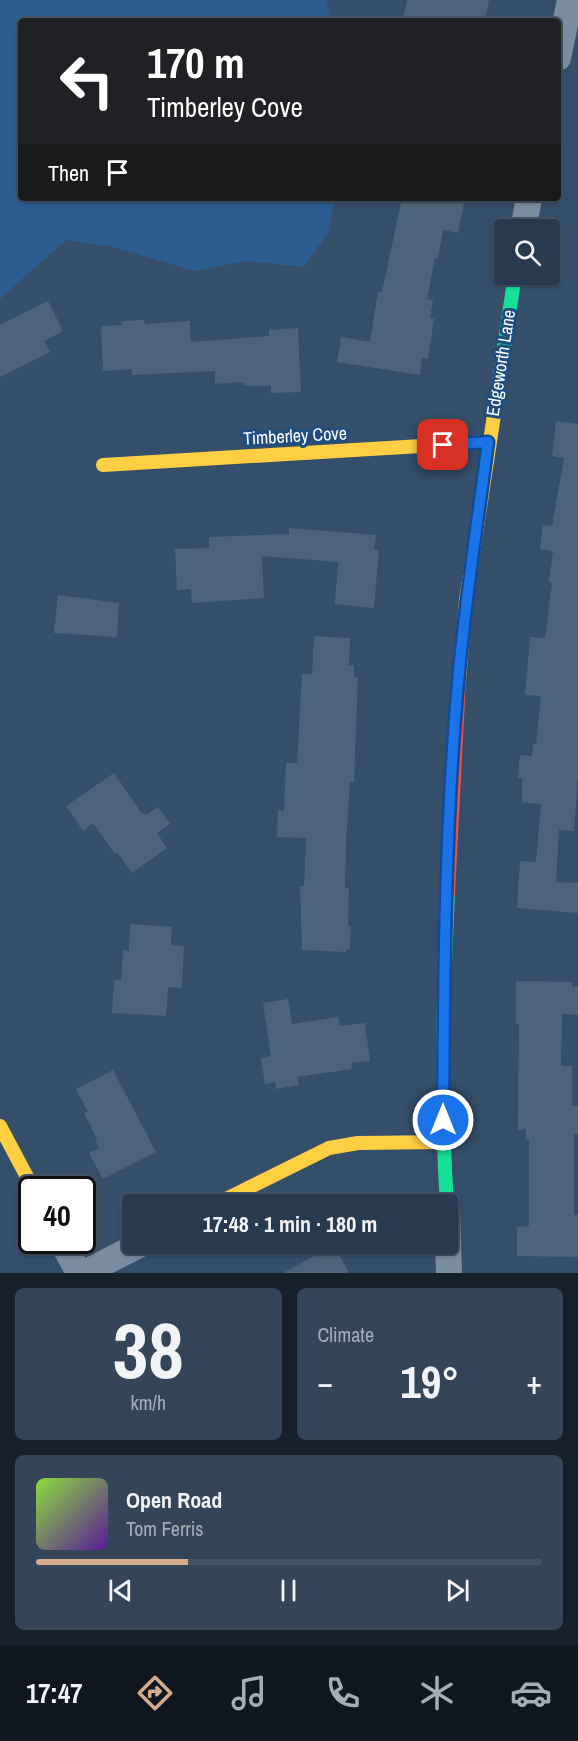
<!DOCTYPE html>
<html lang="en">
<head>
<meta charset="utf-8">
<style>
	:root { --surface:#283a4f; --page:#344559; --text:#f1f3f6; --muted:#a5adb7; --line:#445466; --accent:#d6ab8b }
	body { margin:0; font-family:"Archivo Narrow",sans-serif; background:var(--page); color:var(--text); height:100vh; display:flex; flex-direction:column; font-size:22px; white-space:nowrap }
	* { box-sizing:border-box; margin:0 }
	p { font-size:20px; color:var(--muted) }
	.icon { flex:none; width:33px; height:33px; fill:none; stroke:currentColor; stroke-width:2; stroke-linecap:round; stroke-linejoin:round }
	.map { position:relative; height:1273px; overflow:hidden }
	.side { display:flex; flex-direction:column; gap:15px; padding:15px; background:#16202b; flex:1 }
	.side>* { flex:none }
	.guide { position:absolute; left:18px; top:18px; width:543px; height:183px; border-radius:6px; box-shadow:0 2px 4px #0004,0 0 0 2px var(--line); background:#202124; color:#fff; overflow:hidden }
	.buttons { position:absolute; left:494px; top:219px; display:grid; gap:12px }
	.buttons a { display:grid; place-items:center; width:66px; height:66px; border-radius:6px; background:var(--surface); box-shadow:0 2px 4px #0004,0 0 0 2px var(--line); font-size:30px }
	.speed { position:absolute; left:18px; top:1176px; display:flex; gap:12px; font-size:30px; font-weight:700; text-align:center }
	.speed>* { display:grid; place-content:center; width:78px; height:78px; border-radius:50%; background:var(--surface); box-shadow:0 2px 4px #0004,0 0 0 2px var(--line); line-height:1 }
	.speed .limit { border:3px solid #111; border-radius:9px; background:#fff; color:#111 }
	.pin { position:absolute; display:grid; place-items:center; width:51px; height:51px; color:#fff; margin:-26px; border-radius:12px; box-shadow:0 3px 9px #0006 }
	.me { position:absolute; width:66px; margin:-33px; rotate:0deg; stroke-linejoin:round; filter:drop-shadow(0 0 4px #0008) }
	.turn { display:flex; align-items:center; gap:21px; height:126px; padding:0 30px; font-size:27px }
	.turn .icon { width:78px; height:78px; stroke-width:2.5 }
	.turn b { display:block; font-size:42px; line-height:51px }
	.then { display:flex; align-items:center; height:57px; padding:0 30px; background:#0003; gap:12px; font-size:22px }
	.big { font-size:45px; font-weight:800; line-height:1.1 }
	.side .tile { flex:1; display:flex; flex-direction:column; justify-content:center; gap:9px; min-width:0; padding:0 21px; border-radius:9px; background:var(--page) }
	.side .dial { align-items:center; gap:0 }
	.dial b { font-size:78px; line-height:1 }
	.song { display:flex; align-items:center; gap:18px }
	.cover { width:72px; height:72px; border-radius:9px; background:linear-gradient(135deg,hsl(90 70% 55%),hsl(270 70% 35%)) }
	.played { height:6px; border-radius:3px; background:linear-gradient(90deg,var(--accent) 30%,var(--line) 30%) }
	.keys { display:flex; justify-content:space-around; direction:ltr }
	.heat { display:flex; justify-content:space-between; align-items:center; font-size:33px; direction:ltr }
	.side .tiles { flex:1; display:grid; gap:15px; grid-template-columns:1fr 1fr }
	.tile:last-child { grid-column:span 2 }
	.trip { position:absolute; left:122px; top:1194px; width:336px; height:60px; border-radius:6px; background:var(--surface); box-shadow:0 2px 4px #0004,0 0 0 2px var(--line); font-weight:800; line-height:60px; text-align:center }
	.tabs { display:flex; height:96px; justify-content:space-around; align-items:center; background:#101720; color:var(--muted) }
	.tabs .icon { width:42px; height:42px }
	.tabs .selected { color:var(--accent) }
	.tabs b { font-size:27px; color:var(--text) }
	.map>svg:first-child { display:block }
	.green { fill:#2b5d91 }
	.building { fill:#4e6379 }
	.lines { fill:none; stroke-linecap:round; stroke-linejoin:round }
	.street { stroke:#7a8ca0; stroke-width:26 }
	.fast { stroke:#16e098; stroke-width:14 }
	.slow { stroke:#ffcf43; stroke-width:14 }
	.jam { stroke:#f24e42; stroke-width:14 }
	.route-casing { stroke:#114b97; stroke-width:15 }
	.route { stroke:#1a73e8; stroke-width:10 }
	.labels { text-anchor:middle; stroke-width:6; stroke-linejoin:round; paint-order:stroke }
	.street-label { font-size:18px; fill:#fff; stroke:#1f4d7f }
</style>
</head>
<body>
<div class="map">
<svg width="578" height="1273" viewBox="0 0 578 1273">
	<rect width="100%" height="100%" fill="#354e69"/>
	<polygon class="green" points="0,0 326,0 331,21 21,21 21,198 332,198 334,200 328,233 304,267 246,261 194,271 113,247 66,240 0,299"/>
	<g class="building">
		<polygon points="407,0 489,0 485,21 403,21"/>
		<polygon points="402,198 465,198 458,233 443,230 438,258 435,258 427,299 433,300 430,318 434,319 428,359 422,358 420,375 337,362 341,337 370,342 378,291 382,292"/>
		<polygon points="48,301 63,331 44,341 50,352 0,377 0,325"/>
		<polygon points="144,320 145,324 190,321 191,342 269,336 269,330 298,328 301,392 271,393 271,386 246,386 242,382 215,384 215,371 132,375 132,369 103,371 101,326 122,325 122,321"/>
		<polygon points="556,421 578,424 578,775 574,831 559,830 556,882 578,883 578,913 517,908 520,861 536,862 541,804 522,802 522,778 518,778 520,755 532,756 533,744 536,744 541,696 525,695 530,637 545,638 552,583 549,582 553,551 540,549 543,525 552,526 564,458 552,456"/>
		<polygon points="289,528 376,535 374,550 379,550 374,608 335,604 338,562 262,556 264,598 192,603 191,589 177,590 175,549 209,548 209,537 289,534"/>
		<polygon points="58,595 119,603 117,637 54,633"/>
		<polygon points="314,636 350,638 349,665 354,665 354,677 358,677 354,782 350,782 346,840 345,888 349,888 348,926 351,926 350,949 346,949 346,952 302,950 300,886 304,886 306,838 277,837 278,810 284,811 286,763 297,763 302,674 312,674"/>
		<polygon points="114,773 142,814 144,812 146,815 158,807 170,824 157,833 167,848 132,873 117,852 115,854 93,823 83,831 66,806"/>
		<polygon points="130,924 172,927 171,945 184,946 182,988 168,987 166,1016 112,1013 114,980 121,980 123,950 129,951"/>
		<polygon points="516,981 572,982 572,987 578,987 578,1015 562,1014 561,1066 572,1066 572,1106 578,1106 578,1134 574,1134 574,1215 578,1215 578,1257 517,1256 517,1227 529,1226 529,1140 526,1140 526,1129 518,1130 519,1024 516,1024"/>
		<polygon points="288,999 292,1024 338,1017 340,1026 365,1023 370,1061 351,1063 352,1069 297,1077 299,1085 276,1089 275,1082 265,1084 261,1058 271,1056 263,1003"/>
		<polygon points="113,1070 156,1152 103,1179 89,1153 99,1148 95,1140 97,1139 84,1113 88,1112 76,1089"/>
		<polygon points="334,1245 349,1273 283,1273"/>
	</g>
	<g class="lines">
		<g class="street">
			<polyline points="558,58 570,0"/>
			<polyline points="523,230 529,198"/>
			<polyline points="447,1212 449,1273"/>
			<polyline points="61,1240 79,1273"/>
			<polyline points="84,1273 141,1244"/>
		</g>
		<g class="fast">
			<polyline points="502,362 515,274"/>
			<path d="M447,1204C440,1101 443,997 448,894"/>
		</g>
		<g class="slow">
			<polyline points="103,465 488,442"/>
			<polyline points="459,680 466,600 502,362"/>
			<polyline points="0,1126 34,1190"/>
			<polyline points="216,1204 329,1148 358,1143 443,1142"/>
		</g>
		<polyline class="jam" points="448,894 459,680"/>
	</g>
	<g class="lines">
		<defs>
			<path id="route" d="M443,1120C444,971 445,820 459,672C466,595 478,519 488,442L443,445"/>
		</defs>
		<use href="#route" class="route-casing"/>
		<use href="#route" class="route"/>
	</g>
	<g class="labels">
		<g class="street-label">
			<text transform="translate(501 363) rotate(-81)" y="6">Edgeworth Lane</text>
			<text transform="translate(295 436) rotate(-3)" y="6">Timberley Cove</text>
		</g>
	</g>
</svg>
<div class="buttons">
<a><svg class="icon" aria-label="search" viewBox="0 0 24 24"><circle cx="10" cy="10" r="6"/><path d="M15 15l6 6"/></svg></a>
</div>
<div class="speed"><div class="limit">40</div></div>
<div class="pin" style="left:443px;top:445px;background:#d93025"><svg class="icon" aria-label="arrive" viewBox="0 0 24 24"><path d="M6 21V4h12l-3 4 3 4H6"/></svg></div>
<svg class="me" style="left:443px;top:1120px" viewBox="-20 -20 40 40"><circle r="17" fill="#1a73e8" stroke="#fff" stroke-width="3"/><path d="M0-11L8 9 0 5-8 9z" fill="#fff"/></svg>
<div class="trip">17:48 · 1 min · 180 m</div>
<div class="guide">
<div class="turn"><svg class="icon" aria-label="left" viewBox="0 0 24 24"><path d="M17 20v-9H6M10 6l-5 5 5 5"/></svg><div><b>170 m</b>Timberley Cove</div></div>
<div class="then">Then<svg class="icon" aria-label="arrive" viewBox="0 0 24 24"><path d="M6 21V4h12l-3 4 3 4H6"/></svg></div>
</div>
</div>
<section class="side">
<div class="tiles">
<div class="tile dial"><b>38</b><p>km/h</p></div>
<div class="tile"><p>Climate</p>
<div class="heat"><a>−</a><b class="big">19°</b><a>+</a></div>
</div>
<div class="tile">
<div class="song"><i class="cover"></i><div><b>Open Road</b><p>Tom Ferris</p></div></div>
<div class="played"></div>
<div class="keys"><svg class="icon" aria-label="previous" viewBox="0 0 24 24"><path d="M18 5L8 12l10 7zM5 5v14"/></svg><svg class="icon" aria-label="pause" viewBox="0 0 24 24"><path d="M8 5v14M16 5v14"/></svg><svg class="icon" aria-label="next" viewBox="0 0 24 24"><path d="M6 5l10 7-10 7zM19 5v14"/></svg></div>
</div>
</div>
</section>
<nav class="tabs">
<b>17:47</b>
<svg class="icon selected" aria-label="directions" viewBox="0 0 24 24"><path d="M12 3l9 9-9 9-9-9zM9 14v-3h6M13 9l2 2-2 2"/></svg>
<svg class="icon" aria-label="music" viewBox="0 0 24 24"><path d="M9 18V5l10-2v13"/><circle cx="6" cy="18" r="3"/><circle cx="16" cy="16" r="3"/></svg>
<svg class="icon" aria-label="phone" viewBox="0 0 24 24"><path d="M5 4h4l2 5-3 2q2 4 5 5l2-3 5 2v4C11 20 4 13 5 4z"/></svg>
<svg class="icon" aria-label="climate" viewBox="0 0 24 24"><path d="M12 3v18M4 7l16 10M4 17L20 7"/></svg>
<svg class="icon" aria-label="car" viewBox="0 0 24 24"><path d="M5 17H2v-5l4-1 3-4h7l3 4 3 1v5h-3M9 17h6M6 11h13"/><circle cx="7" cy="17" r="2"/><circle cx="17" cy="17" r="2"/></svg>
</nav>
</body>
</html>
